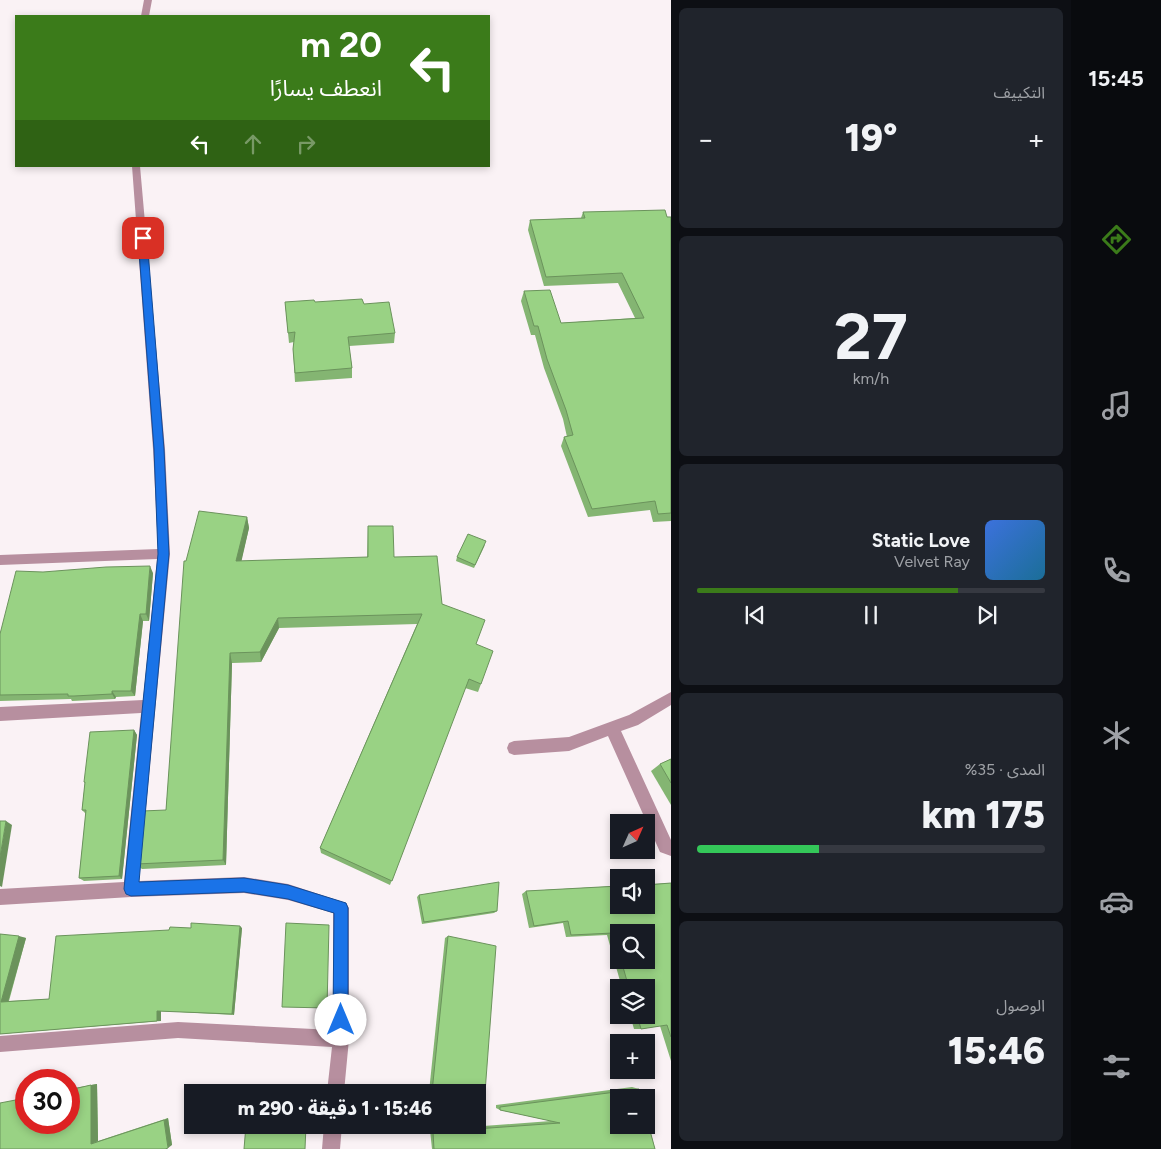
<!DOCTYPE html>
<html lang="ar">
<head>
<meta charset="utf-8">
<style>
	:root { --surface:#171b24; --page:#20242c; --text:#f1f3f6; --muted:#9ea1a6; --line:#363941; --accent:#3b7b1a }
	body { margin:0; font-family:Figtree,"Noto Sans Arabic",sans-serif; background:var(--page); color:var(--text); direction:rtl; height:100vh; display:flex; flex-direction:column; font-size:19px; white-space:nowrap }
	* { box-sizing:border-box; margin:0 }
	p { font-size:16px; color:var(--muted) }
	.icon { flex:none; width:28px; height:28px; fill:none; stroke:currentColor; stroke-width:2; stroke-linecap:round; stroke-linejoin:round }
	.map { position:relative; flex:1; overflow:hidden; direction:ltr }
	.side { display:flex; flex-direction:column; gap:8px; padding:8px; background:#0d0f14; width:400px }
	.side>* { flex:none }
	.top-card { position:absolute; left:15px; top:15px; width:475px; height:152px; border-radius:0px; box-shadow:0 2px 8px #0003; direction:rtl; background:#3b7b1a; color:#fff; overflow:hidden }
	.needle { width:32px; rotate:45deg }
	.tools { position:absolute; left:610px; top:814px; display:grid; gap:10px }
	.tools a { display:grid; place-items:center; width:45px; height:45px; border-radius:0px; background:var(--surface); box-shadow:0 2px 8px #0003; font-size:25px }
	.speed { position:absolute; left:15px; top:1069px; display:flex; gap:10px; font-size:25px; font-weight:700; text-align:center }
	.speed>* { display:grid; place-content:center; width:65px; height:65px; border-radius:50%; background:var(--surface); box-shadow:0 2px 8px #0003; line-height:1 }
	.speed .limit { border:8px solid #d22; background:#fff; color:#111 }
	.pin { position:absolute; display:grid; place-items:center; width:42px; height:42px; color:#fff; margin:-21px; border-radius:10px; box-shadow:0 2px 8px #0006 }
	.me { position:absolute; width:55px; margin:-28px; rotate:0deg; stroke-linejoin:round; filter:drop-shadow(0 0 4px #0008) }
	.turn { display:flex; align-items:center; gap:18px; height:105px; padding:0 25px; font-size:22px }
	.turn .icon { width:65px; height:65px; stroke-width:2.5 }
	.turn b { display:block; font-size:35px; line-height:42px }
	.lanes { display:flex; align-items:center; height:48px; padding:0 25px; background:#0003; justify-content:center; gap:25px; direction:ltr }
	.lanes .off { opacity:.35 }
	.big { font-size:38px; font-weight:800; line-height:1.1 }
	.side .card { flex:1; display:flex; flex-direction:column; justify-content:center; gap:8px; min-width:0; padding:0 18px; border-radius:8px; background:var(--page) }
	.side .dial { align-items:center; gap:0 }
	.dial b { font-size:65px; line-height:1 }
	.song { display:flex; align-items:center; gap:15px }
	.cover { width:60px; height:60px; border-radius:8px; background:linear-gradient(135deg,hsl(220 70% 55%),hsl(200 70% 35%)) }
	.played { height:5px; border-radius:2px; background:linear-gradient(90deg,var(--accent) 75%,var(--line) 75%) }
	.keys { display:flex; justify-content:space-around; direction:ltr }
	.heat { display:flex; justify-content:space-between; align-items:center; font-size:28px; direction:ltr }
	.charge { height:8px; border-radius:4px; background:linear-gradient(90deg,#34c759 35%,var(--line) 0) }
	.trip { position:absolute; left:184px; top:1084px; width:302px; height:50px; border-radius:0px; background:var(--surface); box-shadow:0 2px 8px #0003; font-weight:800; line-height:50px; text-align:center; direction:rtl }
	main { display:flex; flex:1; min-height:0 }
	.dock { display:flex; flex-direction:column; width:90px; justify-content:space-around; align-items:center; background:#090b0e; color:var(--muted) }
	.dock .icon { width:35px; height:35px }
	.dock .active { color:var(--accent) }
	.dock b { font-size:22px; color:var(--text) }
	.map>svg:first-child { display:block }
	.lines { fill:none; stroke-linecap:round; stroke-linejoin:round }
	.minor { fill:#b78f9f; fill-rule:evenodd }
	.wall { fill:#84b572; fill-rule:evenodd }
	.shaded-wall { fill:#6b935c }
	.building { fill:#99d284; stroke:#6b935c }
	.route { fill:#1a73e8; stroke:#114b97 }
</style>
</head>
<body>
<main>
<nav class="dock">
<b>15:45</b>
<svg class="icon active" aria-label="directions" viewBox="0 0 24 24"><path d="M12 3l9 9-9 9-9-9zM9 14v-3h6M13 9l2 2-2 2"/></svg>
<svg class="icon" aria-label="music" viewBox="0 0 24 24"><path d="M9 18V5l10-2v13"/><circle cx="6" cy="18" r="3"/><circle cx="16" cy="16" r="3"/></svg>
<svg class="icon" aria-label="phone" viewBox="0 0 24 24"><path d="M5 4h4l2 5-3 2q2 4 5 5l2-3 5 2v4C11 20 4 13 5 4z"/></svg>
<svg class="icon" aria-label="climate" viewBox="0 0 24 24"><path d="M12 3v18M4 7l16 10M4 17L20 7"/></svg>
<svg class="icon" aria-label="car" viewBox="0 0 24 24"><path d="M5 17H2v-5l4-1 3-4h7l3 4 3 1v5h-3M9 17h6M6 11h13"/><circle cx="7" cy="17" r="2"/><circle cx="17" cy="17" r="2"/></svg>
<svg class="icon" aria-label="filters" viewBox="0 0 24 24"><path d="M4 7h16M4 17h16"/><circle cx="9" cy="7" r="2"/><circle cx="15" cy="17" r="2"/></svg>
</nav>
<section class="side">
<div class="card"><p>التكييف</p>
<div class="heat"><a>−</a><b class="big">19°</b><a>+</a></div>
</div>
<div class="card dial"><b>27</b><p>km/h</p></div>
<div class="card">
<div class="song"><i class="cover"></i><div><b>Static Love</b><p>Velvet Ray</p></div></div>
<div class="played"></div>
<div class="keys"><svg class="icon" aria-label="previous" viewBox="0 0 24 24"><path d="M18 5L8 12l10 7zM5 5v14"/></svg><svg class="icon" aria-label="pause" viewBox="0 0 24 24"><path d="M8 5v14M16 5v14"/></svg><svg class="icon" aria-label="next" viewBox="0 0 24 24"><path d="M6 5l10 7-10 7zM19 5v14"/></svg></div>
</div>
<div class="card"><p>المدى · 35%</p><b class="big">175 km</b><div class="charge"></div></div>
<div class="card"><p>الوصول</p><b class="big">15:46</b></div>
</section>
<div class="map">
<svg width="671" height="1149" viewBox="0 0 671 1149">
	<rect width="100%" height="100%" fill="#faf2f5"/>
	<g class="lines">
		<g class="minor">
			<polygon points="144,0 152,0 149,16 141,16"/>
			<polygon points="132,166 140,166 165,449 170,554 139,881 244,877 288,884 346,903 349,908 349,1039 344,1092 327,1092 332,1047 178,1038 0,1052 0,1036 178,1022 333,1030 333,913 288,900 244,893 131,897 0,905 0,889 124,882 141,713 0,721 0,707 143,700 157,559 0,565 0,555 158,549 153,449"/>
			<polygon points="671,692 671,705 638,725 621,731 671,840 671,856 660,852 608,736 569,751 514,755 509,753 507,748 509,743 514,741 569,737 629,715"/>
			<polygon points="324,1125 342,1125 340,1149 322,1149"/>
		</g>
	</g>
	<g class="wall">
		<polygon points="583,212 671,217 671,521 653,522 650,510 588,517 561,446 564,437 567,437 563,419 544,368 535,335 531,335 521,301 524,291 561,323 635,318 618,283 544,286 528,230 530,220 581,218"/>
		<polygon points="285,302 315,302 364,304 395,333 394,343 349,346 352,368 352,378 295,382 293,349 294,342 289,343"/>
		<polygon points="247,517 249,528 241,561 367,558 368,526 394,557 442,604 476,644 481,684 478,692 465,688 390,885 321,853 320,848 417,624 279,628 261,662 232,663 226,865 142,869 136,864 166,810 186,561"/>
		<polygon points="485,545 474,568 456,561 457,557"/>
		<polygon points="153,573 149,621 143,621 135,696 116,697 115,699 72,701 71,699 0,701 0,634"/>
		<polygon points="134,730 137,735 122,879 84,881 79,878 86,814 82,810 85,783 84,782"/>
		<polygon points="671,759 671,805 651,771 660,764"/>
		<path d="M671,883V1061L660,1026L641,1029H634L630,1015H646V988H622L607,935L566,937L563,923L529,928L522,894L526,891ZM619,932L646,960H619Z"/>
		<polygon points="419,895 497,911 494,913 422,924 417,897"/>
		<polygon points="191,928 242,928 234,1015 161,1011 161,1021 0,1034 0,934 26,938 9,1001 49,999 169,930"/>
		<polygon points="448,936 478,1092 429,1092 445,938"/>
		<polygon points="97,1084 98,1141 168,1118 172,1145 0,1149 69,1089"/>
		<polygon points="632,1087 639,1089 655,1149 432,1149 430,1130 551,1121 500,1110 496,1108 496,1105"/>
	</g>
	<g class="shaded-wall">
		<polygon points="247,517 249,528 239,572 236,561"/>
		<polygon points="150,566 153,573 149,621 146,614"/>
		<polygon points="140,614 143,621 135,696 131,691"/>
		<polygon points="278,618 279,628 261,662 260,652"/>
		<polygon points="230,653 232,663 226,865 223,860"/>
		<polygon points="112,691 116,697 115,699 112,694"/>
		<polygon points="134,730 137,735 122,879 119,876"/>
		<polygon points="6,821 12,825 2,887 0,886 0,857"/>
		<polygon points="240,926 242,928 234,1015 232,1014"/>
		<polygon points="19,936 26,938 8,1002 1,1002"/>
		<rect x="157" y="1011" width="4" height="10"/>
		<polygon points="97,1084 98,1141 91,1144 91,1085"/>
		<polygon points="168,1118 172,1145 168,1148 164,1120"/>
	</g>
	<g class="building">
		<polygon points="665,210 667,217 671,217 671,513 658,514 655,501 592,509 564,437 573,435 566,410 547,359 538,326 534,326 524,291 550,290 561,323 644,318 622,273 546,277 530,220 585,218 583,212"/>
		<polygon points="362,299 364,304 389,302 395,333 348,337 352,368 295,373 293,349 295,332 288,333 285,302 314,300 315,302"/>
		<polygon points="199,511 247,517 236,561 368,557 368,526 393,526 394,557 437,556 442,604 485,620 476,644 493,651 481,684 469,679 392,881 320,848 422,614 278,618 260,652 230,653 223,860 136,864 142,811 166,810 184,561 186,561"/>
		<polygon points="468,534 486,541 475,565 457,557"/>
		<polygon points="150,566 146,614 140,614 131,691 112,691 112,694 74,696 68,696 68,694 0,695 0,634 16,571 43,572 106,567"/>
		<polygon points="134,730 119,876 79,878 86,810 82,810 85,782 84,782 90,732"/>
		<polygon points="671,759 671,783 660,764"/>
		<polygon points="0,821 6,821 0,857"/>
		<polygon points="499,882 497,911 424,922 419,895"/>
		<polygon points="671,883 671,1037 667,1025 641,1029 637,1015 646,1015 646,988 629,988 621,960 646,960 646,932 619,932 619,953 613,933 571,935 568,921 534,926 526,891 619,886 619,905 646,905 646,885"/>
		<polygon points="191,923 240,926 232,1014 157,1011 157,1021 0,1034 0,934 19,936 1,1002 49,999 56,936 169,930 170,927 191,928"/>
		<polygon points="286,923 329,925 327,1008 282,1007"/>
		<polygon points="448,936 496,946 484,1106 478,1105 478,1092 432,1092"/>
		<polygon points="91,1085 91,1144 164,1120 168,1148 165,1149 0,1149 0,1103 26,1098 26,1122 69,1122 69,1090"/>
		<polygon points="639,1089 642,1098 619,1098 619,1125 646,1125 646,1116 655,1149 434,1149 433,1132 560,1123 500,1110 500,1107"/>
		<polygon points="246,1125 306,1125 305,1149 244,1149"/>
	</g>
	<polygon class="route" points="143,235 147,238 164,449 169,554 139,882 244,878 288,885 346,903 348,908 348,1020 346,1025 341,1028 335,1025 333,1020 334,913 288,899 244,892 131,896 126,894 124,889 158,554 154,449 138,238"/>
</svg>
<div class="tools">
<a><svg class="needle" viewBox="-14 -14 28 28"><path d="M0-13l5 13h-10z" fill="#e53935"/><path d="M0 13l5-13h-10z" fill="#9ea1a6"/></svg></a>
<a><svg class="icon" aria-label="sound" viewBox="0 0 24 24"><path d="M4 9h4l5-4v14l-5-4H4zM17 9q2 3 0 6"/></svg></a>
<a><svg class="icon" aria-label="search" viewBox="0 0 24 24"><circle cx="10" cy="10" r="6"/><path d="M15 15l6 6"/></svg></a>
<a><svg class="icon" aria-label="layers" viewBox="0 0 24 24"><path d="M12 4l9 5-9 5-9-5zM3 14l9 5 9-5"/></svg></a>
<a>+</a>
<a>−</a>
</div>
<div class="speed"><div class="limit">30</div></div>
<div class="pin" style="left:143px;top:238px;background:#d93025"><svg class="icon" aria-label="arrive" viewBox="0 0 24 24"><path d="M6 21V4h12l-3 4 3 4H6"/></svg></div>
<svg class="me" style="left:341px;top:1020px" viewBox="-20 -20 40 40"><circle r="19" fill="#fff"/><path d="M0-13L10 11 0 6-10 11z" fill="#1a73e8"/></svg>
<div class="trip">15:46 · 1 دقيقة · 290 m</div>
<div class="top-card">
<div class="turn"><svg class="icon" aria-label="left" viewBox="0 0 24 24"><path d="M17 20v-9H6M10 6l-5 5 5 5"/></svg><div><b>20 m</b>انعطف يسارًا</div></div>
<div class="lanes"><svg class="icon" aria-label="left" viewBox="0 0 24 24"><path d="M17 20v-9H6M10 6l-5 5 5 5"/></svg><svg class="icon off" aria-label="ahead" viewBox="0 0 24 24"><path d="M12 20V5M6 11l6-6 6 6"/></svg><svg class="icon off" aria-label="right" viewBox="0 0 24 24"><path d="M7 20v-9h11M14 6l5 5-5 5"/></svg></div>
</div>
</div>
</main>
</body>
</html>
